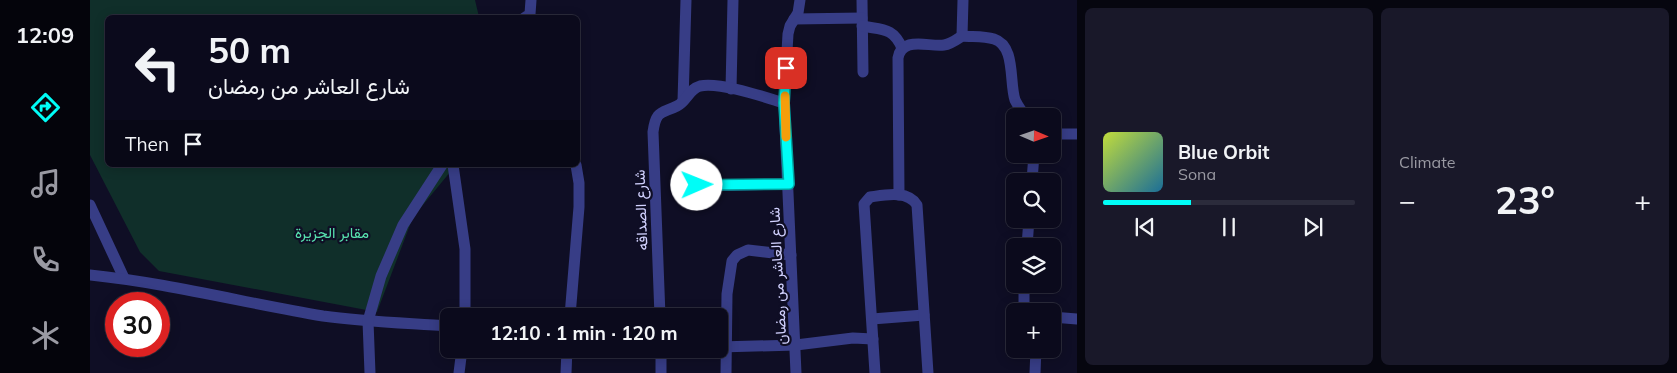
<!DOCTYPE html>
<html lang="en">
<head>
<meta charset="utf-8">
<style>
	:root { --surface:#0b0a1c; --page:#191829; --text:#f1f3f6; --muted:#9a9aa3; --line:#2b2b3b; --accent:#00fdf7 }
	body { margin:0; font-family:Mulish,Vazirmatn,sans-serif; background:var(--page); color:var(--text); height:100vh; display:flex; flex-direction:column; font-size:19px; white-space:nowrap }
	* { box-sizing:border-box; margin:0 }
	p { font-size:16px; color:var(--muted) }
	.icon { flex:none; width:28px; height:28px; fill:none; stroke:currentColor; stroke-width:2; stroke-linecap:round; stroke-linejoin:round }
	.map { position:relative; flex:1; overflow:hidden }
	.details { display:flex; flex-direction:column; gap:8px; padding:8px; background:#06060f; width:600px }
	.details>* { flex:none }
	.guide { position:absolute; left:15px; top:15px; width:475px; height:152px; border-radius:8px; box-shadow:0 2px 12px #0003,0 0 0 1px var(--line); background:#0b0a1c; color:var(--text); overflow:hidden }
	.needle { width:32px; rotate:92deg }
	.buttons { position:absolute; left:916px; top:108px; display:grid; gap:10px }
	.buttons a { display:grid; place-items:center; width:55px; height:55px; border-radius:8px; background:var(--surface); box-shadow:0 2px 12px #0003,0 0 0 1px var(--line); font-size:25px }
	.speed { position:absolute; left:15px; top:292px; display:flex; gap:10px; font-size:25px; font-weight:700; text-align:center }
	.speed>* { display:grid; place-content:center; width:65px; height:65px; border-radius:50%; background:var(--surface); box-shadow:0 2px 12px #0003,0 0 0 1px var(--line); line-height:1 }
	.speed .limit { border:8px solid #d22; background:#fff; color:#111 }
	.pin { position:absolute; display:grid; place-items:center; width:42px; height:42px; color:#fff; margin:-21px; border-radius:10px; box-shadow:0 2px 8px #0006 }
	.me { position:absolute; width:55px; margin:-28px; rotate:89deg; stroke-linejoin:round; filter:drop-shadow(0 0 4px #0008) }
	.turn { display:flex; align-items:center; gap:18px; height:105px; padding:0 20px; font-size:22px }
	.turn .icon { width:65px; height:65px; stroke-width:2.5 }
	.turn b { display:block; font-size:35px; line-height:42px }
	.then { display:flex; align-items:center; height:48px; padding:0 20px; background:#0003; gap:10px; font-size:19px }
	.big { font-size:38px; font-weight:700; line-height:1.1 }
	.details .card { flex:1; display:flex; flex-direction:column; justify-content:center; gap:8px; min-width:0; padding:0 18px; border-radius:8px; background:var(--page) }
	.song { display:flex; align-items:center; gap:15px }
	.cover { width:60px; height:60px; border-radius:8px; background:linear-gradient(135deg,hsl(70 70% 55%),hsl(200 70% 35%)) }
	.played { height:5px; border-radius:2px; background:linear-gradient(90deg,var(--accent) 35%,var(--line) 35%) }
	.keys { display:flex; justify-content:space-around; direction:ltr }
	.heat { display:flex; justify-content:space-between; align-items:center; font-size:28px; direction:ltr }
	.details .tiles { flex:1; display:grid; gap:8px; grid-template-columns:repeat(2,1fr) }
	.trip { position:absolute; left:350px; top:308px; width:288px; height:50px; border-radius:8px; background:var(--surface); box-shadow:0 2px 12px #0003,0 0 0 1px var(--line); font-weight:700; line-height:50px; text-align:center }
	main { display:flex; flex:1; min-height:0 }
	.menu { display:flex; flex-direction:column; width:90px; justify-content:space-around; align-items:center; background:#04040b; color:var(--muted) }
	.menu .icon { width:35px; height:35px }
	.menu .on { color:var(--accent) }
	.menu b { font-size:22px; color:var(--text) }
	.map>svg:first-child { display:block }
	.green { fill:#102f2a }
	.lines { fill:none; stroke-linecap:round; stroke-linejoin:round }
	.minor { stroke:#373d86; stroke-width:11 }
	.route-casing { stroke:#00a4a1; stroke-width:12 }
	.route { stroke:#00fdf7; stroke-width:9 }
	.slow { stroke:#f59e0b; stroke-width:9 }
	.labels { text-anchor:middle; stroke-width:4.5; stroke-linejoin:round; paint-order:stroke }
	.street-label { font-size:15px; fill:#d2d2ff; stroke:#0f0e25 }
	.park-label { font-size:15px; fill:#58e4b0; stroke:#0f0e25 }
</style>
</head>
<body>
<main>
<nav class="menu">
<b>12:09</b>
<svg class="icon on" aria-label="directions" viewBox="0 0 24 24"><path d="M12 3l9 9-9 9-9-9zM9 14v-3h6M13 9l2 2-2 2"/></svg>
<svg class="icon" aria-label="music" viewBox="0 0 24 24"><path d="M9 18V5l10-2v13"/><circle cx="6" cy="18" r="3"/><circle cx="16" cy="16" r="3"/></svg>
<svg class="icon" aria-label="phone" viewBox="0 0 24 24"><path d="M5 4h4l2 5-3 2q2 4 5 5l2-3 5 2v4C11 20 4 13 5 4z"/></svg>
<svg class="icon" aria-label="climate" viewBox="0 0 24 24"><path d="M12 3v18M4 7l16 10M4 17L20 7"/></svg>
</nav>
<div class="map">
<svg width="987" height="373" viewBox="0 0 987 373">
	<rect width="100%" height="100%" fill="#0f0e25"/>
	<polygon class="green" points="0,0 385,0 389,17 18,18 18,165 366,165 323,217 287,312 69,271 50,252 0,155"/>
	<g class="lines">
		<g class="minor">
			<polyline points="772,0 773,72"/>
			<polyline points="434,18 440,14 441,0"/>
			<polyline points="704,19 772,18"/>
			<path d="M772,26C792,30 803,27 812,48"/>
			<polyline points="872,36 873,0"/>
			<polyline points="641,89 643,0"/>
			<polyline points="593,101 596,0"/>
			<polyline points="962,134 987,134"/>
			<polyline points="363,165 375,249 375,316"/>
			<polyline points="942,181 944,154"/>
			<polyline points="588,186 699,184"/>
			<path d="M809,195L808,58C812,36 838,47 854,45C861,44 866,40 872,36C882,37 894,36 904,39C926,46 919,82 925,100C928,106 931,111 936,116"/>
			<polyline points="0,205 34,278"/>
			<polyline points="937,246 939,219"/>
			<path d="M0,275C78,283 155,303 233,316C275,322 317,323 359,326"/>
			<polyline points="934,311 934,284"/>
			<polyline points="480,316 489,207 489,183 486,165"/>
			<path d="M570,316L563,132C566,110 571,114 587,106C597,101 599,89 610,86C631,82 674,97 694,103"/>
			<polyline points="962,317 987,319"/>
			<polyline points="782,319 834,315"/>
			<polyline points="629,347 706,345 763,338 783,339"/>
			<polyline points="571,349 571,373"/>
			<polyline points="572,350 597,349"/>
			<polyline points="280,373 278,321 291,276 313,225 352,165"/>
			<polyline points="369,373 372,349"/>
			<polyline points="476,373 477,349"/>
			<polyline points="636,373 637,294 642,261 647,255 658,250 701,255"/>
			<polyline points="706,373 694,103 698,34 700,26 708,13 710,0"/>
			<path d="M785,373L774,204L780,197C795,195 818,190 827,205L838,373"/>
			<polyline points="945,373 946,349"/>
		</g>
	</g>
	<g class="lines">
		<defs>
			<polyline id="route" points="607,185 699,184 694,103 696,68"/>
		</defs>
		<use href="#route" class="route-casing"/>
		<use href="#route" class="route"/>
		<polyline class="slow" points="695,96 696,137"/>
	</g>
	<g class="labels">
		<g class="street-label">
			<text transform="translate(551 210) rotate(-92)" y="5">شارع الصداقه</text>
			<text transform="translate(688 276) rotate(-93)" y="5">شارع العاشر من رمضان</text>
		</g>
		<g class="park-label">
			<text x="242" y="238">مقابر الجزيرة</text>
		</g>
	</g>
</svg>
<div class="buttons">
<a><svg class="needle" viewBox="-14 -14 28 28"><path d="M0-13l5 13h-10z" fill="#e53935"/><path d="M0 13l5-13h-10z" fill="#9a9aa3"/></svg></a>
<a><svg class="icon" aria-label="search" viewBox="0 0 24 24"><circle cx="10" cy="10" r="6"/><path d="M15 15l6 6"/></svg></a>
<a><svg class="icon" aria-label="layers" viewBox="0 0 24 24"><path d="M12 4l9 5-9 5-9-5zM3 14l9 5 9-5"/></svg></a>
<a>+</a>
</div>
<div class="speed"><div class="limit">30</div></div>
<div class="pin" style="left:696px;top:68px;background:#d93025"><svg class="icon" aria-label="arrive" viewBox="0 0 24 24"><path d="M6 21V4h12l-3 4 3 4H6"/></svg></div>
<svg class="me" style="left:607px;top:185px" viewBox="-20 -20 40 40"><circle r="19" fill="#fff"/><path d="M0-13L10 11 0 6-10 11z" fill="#00fdf7"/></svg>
<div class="trip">12:10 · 1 min · 120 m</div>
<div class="guide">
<div class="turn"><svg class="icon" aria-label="left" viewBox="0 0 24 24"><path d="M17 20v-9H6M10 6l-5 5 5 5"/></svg><div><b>50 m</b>شارع العاشر من رمضان</div></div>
<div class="then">Then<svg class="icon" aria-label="arrive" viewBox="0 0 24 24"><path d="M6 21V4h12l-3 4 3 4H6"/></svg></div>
</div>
</div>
<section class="details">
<div class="tiles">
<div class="card">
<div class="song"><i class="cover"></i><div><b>Blue Orbit</b><p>Sona</p></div></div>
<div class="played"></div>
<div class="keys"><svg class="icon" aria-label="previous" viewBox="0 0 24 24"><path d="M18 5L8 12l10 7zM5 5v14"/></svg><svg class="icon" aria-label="pause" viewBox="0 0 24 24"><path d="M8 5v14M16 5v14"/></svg><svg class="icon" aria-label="next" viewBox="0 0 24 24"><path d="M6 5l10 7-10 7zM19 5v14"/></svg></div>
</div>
<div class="card"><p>Climate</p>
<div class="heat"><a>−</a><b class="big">23°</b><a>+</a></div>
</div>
</div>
</section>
</main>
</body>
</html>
